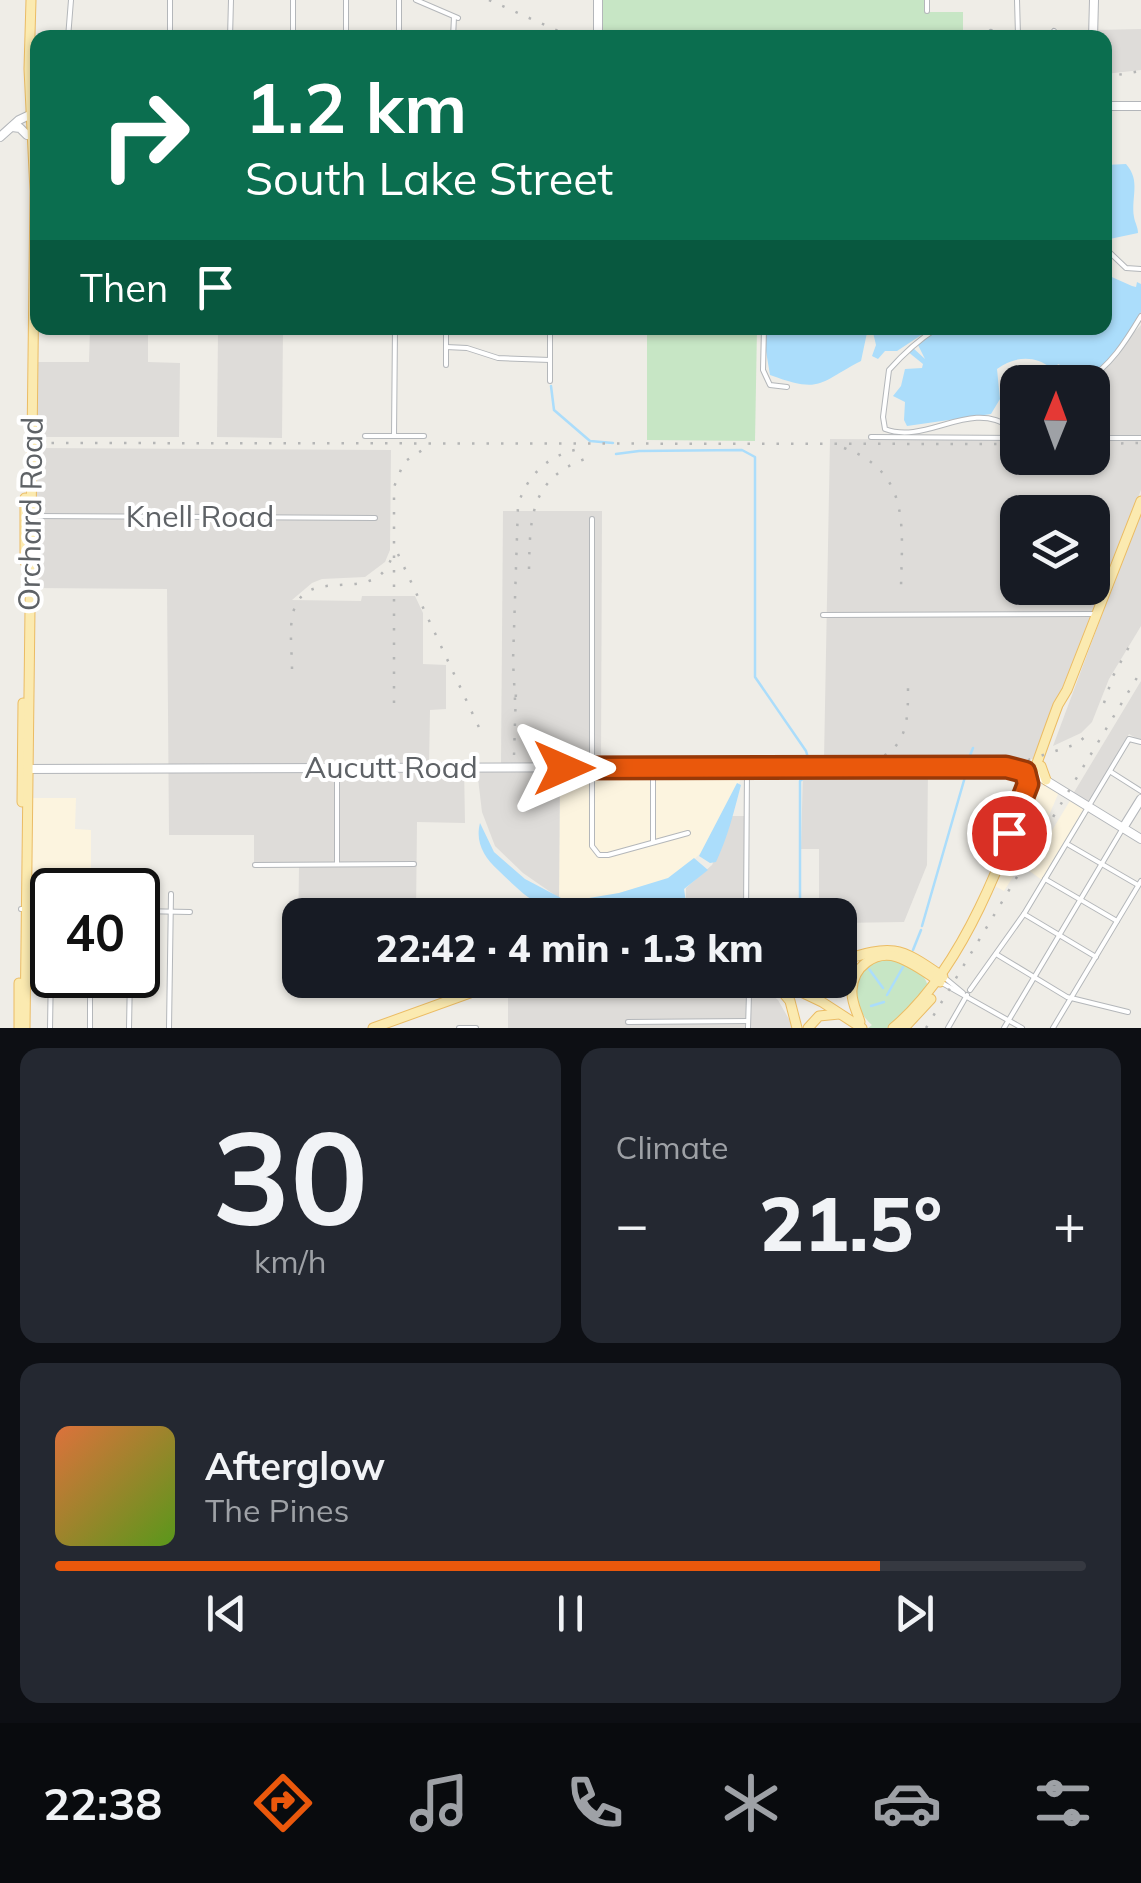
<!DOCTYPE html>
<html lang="en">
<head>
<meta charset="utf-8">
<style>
	:root { --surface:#171b24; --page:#242831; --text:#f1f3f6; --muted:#9ea1a6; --line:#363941; --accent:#ea580c }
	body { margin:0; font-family:Mulish,sans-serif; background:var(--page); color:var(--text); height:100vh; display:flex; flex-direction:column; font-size:38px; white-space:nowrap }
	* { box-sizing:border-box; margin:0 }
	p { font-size:32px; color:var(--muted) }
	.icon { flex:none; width:55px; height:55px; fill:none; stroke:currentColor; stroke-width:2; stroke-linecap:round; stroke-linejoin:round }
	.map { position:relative; height:1028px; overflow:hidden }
	.sheet { display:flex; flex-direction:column; gap:20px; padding:20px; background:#0d0f14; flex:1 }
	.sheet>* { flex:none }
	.banner { position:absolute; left:30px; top:30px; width:1082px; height:305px; border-radius:20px; box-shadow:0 2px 8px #0004; background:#0b6e4f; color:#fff; overflow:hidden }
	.needle { width:65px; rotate:1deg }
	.fabs { position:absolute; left:1000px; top:365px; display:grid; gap:20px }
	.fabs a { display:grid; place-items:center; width:110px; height:110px; border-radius:20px; background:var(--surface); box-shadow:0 2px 8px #0004; font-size:50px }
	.speed { position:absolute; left:30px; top:868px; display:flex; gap:20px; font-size:50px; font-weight:700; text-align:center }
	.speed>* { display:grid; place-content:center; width:130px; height:130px; border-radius:50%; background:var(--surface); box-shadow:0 2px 8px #0004; line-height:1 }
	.speed .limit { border:5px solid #111; border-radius:15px; background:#fff; color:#111 }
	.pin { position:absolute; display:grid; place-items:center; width:85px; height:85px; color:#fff; margin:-42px; border:5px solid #fff; border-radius:50%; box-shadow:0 2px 10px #0007 }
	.me { position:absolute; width:110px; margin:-55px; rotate:90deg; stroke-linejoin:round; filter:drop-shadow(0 0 8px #0008) }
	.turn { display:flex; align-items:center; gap:35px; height:210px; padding:0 50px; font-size:45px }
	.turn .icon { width:130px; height:130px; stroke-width:2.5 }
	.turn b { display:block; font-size:70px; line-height:85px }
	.then { display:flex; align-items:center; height:95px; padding:0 50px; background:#0003; gap:20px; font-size:38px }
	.big { font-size:75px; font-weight:800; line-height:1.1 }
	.sheet .card { flex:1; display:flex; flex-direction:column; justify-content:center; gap:15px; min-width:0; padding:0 35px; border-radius:20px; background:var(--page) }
	.sheet .dial { align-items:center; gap:0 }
	.dial b { font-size:130px; line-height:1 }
	.song { display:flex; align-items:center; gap:30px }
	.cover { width:120px; height:120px; border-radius:15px; background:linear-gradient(135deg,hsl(20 70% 55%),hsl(90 70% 35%)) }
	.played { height:10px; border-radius:5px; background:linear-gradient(90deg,var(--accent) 80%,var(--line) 80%) }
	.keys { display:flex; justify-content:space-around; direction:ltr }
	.heat { display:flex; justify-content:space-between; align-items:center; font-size:55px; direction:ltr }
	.sheet .tiles { flex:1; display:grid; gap:20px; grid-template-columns:1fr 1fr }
	.card:last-child { grid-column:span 2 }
	.trip { position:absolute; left:282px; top:898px; width:575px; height:100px; border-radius:20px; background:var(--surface); box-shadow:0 2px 8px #0004; font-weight:800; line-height:100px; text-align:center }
	.dock { display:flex; height:160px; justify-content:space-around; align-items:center; background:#090b0e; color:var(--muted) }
	.dock .icon { width:70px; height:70px }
	.dock .active { color:var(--accent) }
	.dock b { font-size:45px; color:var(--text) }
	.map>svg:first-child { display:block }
	.commercial { fill:#fcf4df }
	.industrial { fill:#dedcd9; fill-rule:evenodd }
	.green { fill:#c7e6c5 }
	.water { fill:#abddfb }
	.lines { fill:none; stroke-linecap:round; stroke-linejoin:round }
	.stream { stroke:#abddfb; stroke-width:2.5 }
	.street-casing { stroke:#b4b7ba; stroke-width:6 }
	.secondary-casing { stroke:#b3b6ba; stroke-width:10 }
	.primary-casing { stroke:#ebbc64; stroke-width:11 }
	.street { stroke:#fff; stroke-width:4 }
	.secondary { stroke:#fff; stroke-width:8 }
	.primary { stroke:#fbeab0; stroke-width:9 }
	.rail { stroke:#b5b6b6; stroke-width:2.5; stroke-dasharray:2.5 12; stroke-linecap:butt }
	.route-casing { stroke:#983908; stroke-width:25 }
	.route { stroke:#ea580c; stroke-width:18 }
	.labels { text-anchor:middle; stroke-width:8; stroke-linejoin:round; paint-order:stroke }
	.street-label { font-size:30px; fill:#5e6266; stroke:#fff }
</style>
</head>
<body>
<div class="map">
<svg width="1141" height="1028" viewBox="0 0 1141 1028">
	<rect width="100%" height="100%" fill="#efede7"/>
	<g class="commercial">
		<polygon points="560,769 746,770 701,853 672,879 592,900 559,898"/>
		<polygon points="1043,785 1059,792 1043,829 1004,891 995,886 1035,790"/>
		<polygon points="32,798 76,798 75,829 91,830 91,881 31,881"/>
		<polygon points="1071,799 1086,809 1042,880 1028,870"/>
	</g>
	<g class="industrial">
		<polygon points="1141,29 1141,70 1105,74 1105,38 1096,38 1096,30"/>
		<polygon points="1141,325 1141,436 1093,436 1092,382 1087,382"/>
		<polygon points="90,328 148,328 148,362 180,363 179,437 37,437 37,362 89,362"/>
		<polygon points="218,328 283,328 282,438 217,437"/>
		<path d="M830,439L1017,440L1018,458H1092L1093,440H1141V490L1034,759L824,760ZM1018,512H1092V588H1018Z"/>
		<polygon points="37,448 391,450 390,550 385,562 365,577 322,579 312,583 292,600 361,601 362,596 415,596 423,613 423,664 446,665 446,709 430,710 429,765 464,766 465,823 417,822 416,915 300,915 298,940 299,867 254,867 254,835 169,835 167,589 35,588"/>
		<polygon points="1141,510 1141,626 1109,679 1092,722 1081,733 1053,746"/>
		<polygon points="503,511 602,511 601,765 501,764"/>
		<polygon points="1141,681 1141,741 1129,734 1088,803 1073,794"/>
		<polygon points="560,769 559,898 523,873 495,846 482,812 477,770"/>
		<polygon points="928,769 927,865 904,922 840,923 840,915 819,915 819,849 801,849 803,770"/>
		<polygon points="731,816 745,816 744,915 686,915 686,888 712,865 728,830"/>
		<polygon points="519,980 754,980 778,1000 794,1028 508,1028 508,983"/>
	</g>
	<g class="green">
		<polygon points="601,0 925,0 926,12 963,12 963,37 622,38 600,30"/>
		<polygon points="647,328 757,328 755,441 647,440"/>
		<path d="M886,958C902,963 925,969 928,987L887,1028H868L872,1025C856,1011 847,985 864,968C869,963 879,961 886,958Z"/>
	</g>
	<g class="water">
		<path d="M1126,164C1141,181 1131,196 1134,217C1135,223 1138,227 1138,233L1105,240V165Z"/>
		<path d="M1105,274L1132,286L1136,287L1137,282L1141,284V312L1121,347L1098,369L1078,382H1047L1062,370L1059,364L1051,368C1034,354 1013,357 997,369L1000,399L991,414L907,426L904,420L905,402L893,396L901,386L905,369L922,368L923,364L907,351L912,347L925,359L917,343L941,328H1105Z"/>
		<path d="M766,328H868L861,361C818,383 822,394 770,375L765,345Z"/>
		<polygon points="872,328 932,328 897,351 885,351 878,359 872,356 876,345"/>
		<path d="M737,783L741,785C734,811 728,837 716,862L710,863L699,856Z"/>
		<path d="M480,823L494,852L525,879L561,898L583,899L619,893L668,878L694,858L708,870L684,889L687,909L672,898C645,906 566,914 540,904C525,898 511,882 498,870C484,857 475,842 480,823Z"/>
	</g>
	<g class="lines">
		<g class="stream">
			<polyline points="551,386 554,410 590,441 613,443"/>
			<polyline points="616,454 639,451 742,450 755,457 755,677 806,751 809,761"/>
			<polyline points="969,758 973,748"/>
			<polyline points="800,915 800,781 810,773"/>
			<polyline points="922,926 967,770"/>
			<polyline points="913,950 921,930"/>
			<polyline points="840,952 844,951"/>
			<polyline points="869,969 883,988"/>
			<polyline points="887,995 903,967"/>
			<polyline points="871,1006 884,1002"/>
		</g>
		<defs>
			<g id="street">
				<polyline points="416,0 458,18"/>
				<polyline points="927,0 927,11"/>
				<polyline points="1017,0 1018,35"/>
				<polyline points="70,34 180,38"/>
				<polyline points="170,35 170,0"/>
				<polyline points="68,38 71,0"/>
				<polyline points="230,38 231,0"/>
				<polyline points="293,38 293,0"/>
				<polyline points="346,38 346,0"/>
				<polyline points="399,38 399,0"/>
				<polyline points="453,38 454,17"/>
				<polyline points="986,38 991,32 995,36 1049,36"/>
				<polyline points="1049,38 1054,31 1058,38"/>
				<polyline points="1105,248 1126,268 1141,269"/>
				<polyline points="764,328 763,370 770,385 787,387"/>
				<path d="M937,328C917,341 904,353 889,370L883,417L885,429C926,445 970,399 1010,427"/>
				<polyline points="446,347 467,348 498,358 550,360"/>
				<polyline points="446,365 446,328"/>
				<polyline points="1019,374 1027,382"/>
				<polyline points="550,381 550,328"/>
				<path d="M1084,382C1110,367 1126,341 1141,316"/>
				<polyline points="365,436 424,436"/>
				<polyline points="394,436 395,328"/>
				<polyline points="871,437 1018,438"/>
				<polyline points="1012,438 1008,414 1018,398"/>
				<polyline points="1092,438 1141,438"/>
				<polyline points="35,516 375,518"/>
				<polyline points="592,519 592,846 599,855 608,855 688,833"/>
				<polyline points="823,615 1093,614"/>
				<polyline points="653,768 653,842"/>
				<polyline points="1111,772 1141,791"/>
				<polyline points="1069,845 1138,885"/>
				<polyline points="337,864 337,768"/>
				<polyline points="255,865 414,864"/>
				<polyline points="1045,879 1117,921"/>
				<polyline points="21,909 52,910"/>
				<polyline points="138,911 190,912"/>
				<polyline points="1024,914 1096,957"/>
				<polyline points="746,915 747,768"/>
				<polyline points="996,954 1067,997 1128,1012"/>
				<polyline points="945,978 963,993"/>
				<polyline points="745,983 749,994 748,1028"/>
				<polyline points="942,983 1022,1028"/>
				<polyline points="970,990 1024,914 1129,739 1141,742"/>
				<polyline points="628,1022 748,1021"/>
				<polyline points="50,1028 52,910"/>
				<polyline points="90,1028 90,975"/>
				<polyline points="129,1028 130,975"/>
				<polyline points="169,1028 171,894"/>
				<polyline points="459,1028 476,1028"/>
				<polyline points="948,1028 967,995"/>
				<polyline points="1004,1028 1123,828"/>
				<polyline points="1053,1028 1141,881"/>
			</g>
			<g id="secondary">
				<polyline points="598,38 598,0"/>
				<polyline points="1093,38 1094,0"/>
				<polyline points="1105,106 1141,106"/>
				<polyline points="12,127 20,128 27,135"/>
				<polyline points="0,137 19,120 38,111"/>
				<polyline points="23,769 1013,766 1032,772 1141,839"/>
				<polyline points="1123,828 1141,799"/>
			</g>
			<g id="primary">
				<polyline points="25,562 25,498"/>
				<polyline points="1041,766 1046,780"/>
				<polyline points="22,802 23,703"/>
				<path d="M840,961C892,945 898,945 943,977"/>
				<polyline points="776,980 822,1002 862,1028"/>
				<polyline points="774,982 790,1001 797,1028"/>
				<path d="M860,1022C857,1011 851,1002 852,990C853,967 875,950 897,957C912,962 927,973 940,982"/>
				<polyline points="19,1028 19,983"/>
				<polyline points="25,1028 35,191 29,69 31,0"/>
				<polyline points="373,1028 506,980"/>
				<polyline points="808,1028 819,1016 839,1014"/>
				<path d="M893,1028C979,956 1019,808 1058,705L1067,690L1141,501"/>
				<polyline points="904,1028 931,999"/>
			</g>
		</defs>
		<use href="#street" class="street-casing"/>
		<use href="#secondary" class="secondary-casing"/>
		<use href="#primary" class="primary-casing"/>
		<use href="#street" class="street"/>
		<use href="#secondary" class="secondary"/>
		<use href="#primary" class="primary"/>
		<g class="rail">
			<polyline points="489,0 574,38"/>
			<polyline points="1105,77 1141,71"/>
			<polyline points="37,443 1018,444"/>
			<polyline points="1092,444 1141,443"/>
			<path d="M844,448C914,473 901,533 901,593"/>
			<polyline points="398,554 483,736"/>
			<path d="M529,569C530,518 530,479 585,459"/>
			<path d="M292,669C292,651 289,630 293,613C306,560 378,611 393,553"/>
			<path d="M515,700L513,661L518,505C527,476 546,457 575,450"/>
			<polyline points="394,703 394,487 404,462 427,447"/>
			<polyline points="1104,703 1113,676 1130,645"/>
			<polyline points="514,755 516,690"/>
			<path d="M871,761C909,750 908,718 908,685"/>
			<polyline points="796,762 1025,761 1077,744 1091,731"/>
			<polyline points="926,1028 1141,671"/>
		</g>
	</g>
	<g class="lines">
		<defs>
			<polyline id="route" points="564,768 1006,767 1025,772 1028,784 1009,833"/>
		</defs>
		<use href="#route" class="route-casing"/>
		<use href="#route" class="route"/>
	</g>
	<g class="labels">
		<g class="street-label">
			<text transform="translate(31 514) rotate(-89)" y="10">Orchard Road</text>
			<text x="200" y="527">Knell Road</text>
			<text x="391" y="778">Aucutt Road</text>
		</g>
	</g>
</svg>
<div class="fabs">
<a><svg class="needle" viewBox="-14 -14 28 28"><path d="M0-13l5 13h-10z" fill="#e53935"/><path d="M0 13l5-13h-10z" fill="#9ea1a6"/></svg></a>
<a><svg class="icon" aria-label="layers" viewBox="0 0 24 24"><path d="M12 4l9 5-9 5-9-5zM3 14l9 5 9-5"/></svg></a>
</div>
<div class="speed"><div class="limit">40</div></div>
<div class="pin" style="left:1009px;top:833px;background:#d93025"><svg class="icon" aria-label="arrive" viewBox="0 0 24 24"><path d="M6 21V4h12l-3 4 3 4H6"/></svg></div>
<svg class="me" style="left:564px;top:768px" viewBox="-20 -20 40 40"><path d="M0-17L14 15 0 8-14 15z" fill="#ea580c" stroke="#fff" stroke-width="4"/></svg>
<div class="trip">22:42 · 4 min · 1.3 km</div>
<div class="banner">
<div class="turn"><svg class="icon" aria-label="right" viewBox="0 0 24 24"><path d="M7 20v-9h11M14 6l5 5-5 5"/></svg><div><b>1.2 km</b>South Lake Street</div></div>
<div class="then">Then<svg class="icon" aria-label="arrive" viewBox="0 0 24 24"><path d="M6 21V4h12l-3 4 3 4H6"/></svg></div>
</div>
</div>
<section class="sheet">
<div class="tiles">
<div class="card dial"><b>30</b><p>km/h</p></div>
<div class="card"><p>Climate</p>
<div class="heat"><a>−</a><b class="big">21.5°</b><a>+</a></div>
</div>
<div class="card">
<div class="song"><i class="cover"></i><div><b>Afterglow</b><p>The Pines</p></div></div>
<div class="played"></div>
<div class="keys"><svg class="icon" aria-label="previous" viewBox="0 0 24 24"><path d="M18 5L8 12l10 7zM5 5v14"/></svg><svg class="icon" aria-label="pause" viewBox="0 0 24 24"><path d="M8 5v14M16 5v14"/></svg><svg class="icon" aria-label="next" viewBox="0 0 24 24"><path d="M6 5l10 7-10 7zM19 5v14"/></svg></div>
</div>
</div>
</section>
<nav class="dock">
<b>22:38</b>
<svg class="icon active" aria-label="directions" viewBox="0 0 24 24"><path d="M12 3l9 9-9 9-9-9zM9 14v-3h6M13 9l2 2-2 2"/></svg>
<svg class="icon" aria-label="music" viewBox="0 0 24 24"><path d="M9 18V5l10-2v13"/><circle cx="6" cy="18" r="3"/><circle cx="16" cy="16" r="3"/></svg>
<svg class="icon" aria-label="phone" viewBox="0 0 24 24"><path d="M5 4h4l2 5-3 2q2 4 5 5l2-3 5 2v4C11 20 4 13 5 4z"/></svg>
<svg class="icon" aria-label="climate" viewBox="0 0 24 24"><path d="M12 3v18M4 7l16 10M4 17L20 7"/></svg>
<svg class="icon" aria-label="car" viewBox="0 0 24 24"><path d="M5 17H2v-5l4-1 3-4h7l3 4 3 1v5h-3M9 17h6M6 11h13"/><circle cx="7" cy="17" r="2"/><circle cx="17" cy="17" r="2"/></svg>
<svg class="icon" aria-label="filters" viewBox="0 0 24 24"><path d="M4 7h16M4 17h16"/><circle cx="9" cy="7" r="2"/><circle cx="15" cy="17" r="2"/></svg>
</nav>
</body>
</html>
